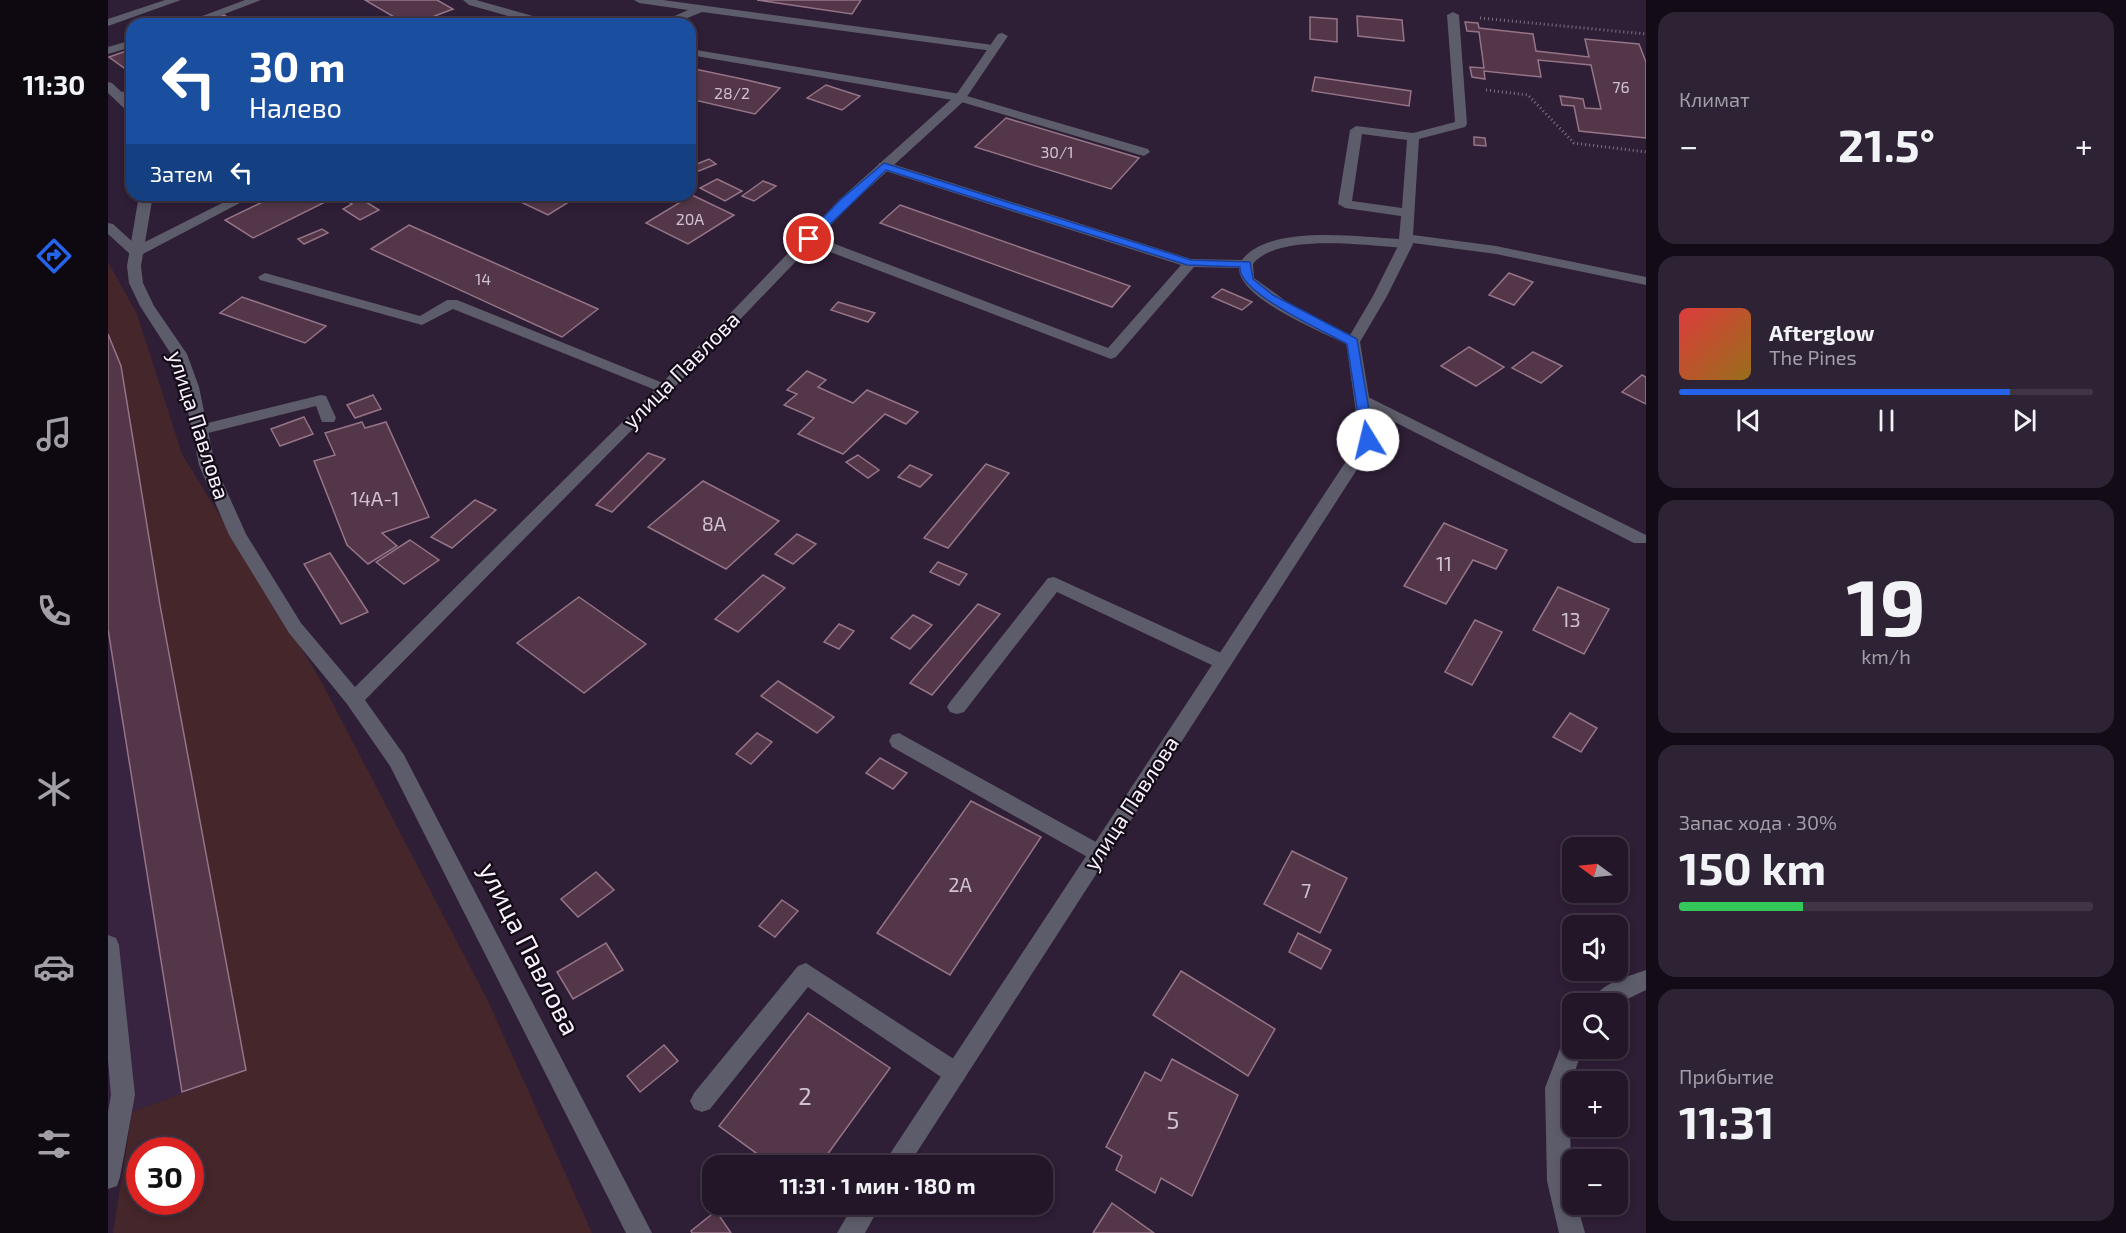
<!DOCTYPE html>
<html lang="ru">
<head>
<meta charset="utf-8">
<style>
	:root { --surface:#221628; --page:#2e2334; --text:#f1f3f6; --muted:#a29fa8; --line:#3f3545; --accent:#2563eb }
	body { margin:0; font-family:"Exo 2",sans-serif; background:var(--page); color:var(--text); height:100vh; display:flex; flex-direction:column; font-size:22px; white-space:nowrap }
	* { box-sizing:border-box; margin:0 }
	p { font-size:20px; color:var(--muted) }
	.icon { flex:none; width:33px; height:33px; fill:none; stroke:currentColor; stroke-width:2; stroke-linecap:round; stroke-linejoin:round }
	.map { position:relative; flex:1; overflow:hidden }
	.sheet { display:flex; flex-direction:column; gap:12px; padding:12px; background:#130c16; width:480px }
	.sheet>* { flex:none }
	.hud { position:absolute; left:18px; top:18px; width:570px; height:183px; border-radius:18px; box-shadow:0 3px 9px #0003,0 0 0 2px var(--line); background:#1a4fa0; color:#fff; overflow:hidden }
	.needle { width:39px; rotate:285deg }
	.fabs { position:absolute; left:1454px; top:837px; display:grid; gap:12px }
	.fabs a { display:grid; place-items:center; width:66px; height:66px; border-radius:12px; background:var(--surface); box-shadow:0 3px 9px #0003,0 0 0 2px var(--line); font-size:30px }
	.speed { position:absolute; left:18px; top:1137px; display:flex; gap:12px; font-size:30px; font-weight:700; text-align:center }
	.speed>* { display:grid; place-content:center; width:78px; height:78px; border-radius:50%; background:var(--surface); box-shadow:0 3px 9px #0003,0 0 0 2px var(--line); line-height:1 }
	.speed .limit { border:9px solid #d22; background:#fff; color:#111 }
	.pin { position:absolute; display:grid; place-items:center; width:51px; height:51px; color:#fff; margin:-26px; border:3px solid #fff; border-radius:50%; box-shadow:0 2px 6px #0007 }
	.me { position:absolute; width:66px; margin:-33px; rotate:351deg; stroke-linejoin:round; filter:drop-shadow(0 0 4px #0008) }
	.turn { display:flex; align-items:center; gap:21px; height:126px; padding:0 24px; font-size:27px }
	.turn .icon { width:78px; height:78px; stroke-width:2.5 }
	.turn b { display:block; font-size:42px; line-height:51px }
	.then { display:flex; align-items:center; height:57px; padding:0 24px; background:#0003; gap:12px; font-size:22px }
	.big { font-size:45px; font-weight:700; line-height:1.1 }
	.sheet .card { flex:1; display:flex; flex-direction:column; justify-content:center; gap:9px; min-width:0; padding:0 21px; border-radius:18px; background:var(--page) }
	.sheet .dial { align-items:center; gap:0 }
	.dial b { font-size:78px; line-height:1 }
	.song { display:flex; align-items:center; gap:18px }
	.cover { width:72px; height:72px; border-radius:9px; background:linear-gradient(135deg,hsl(0 70% 55%),hsl(40 70% 35%)) }
	.played { height:6px; border-radius:3px; background:linear-gradient(90deg,var(--accent) 80%,var(--line) 80%) }
	.keys { display:flex; justify-content:space-around; direction:ltr }
	.heat { display:flex; justify-content:space-between; align-items:center; font-size:33px; direction:ltr }
	.charge { height:9px; border-radius:4px; background:linear-gradient(90deg,#34c759 30%,var(--line) 0) }
	.trip { position:absolute; left:594px; top:1155px; width:351px; height:60px; border-radius:18px; background:var(--surface); box-shadow:0 3px 9px #0003,0 0 0 2px var(--line); font-weight:700; line-height:60px; text-align:center }
	main { display:flex; flex:1; min-height:0 }
	.tabs { display:flex; flex-direction:column; width:108px; justify-content:space-around; align-items:center; background:#0e0910; color:var(--muted) }
	.tabs .icon { width:42px; height:42px }
	.tabs .current { color:var(--accent) }
	.tabs b { font-size:27px; color:var(--text) }
	.map>svg:first-child { display:block }
	.built { fill:#382341 }
	.green { fill:#45262a; fill-rule:evenodd }
	.building { fill:#533647; stroke:#957487; stroke-width:1.5 }
	.lines { fill:none; stroke-linecap:round; stroke-linejoin:round }
	.path { stroke:#7f7285; stroke-width:3; stroke-dasharray:1 3; stroke-linecap:butt }
	.lane { fill:#5d5c6a; fill-rule:evenodd }
	.street { fill:#5d5c6a; fill-rule:evenodd }
	.route { fill:#2563eb; stroke:#184099; stroke-width:1.5 }
	.labels { text-anchor:middle; stroke-width:4.5; stroke-linejoin:round; paint-order:stroke }
	.far-number-label { font-size:16px; fill:#d0c2d0 }
	.number-label { font-size:20px; fill:#d0c2d0 }
	.street-label { font-size:22px; fill:#f9f1fd; stroke:#130b16 }
	.near-number-label { font-size:24px; fill:#d0c2d0 }
	.near-street-label { font-size:27px; fill:#f9f1fd; stroke:#130b16 }
</style>
</head>
<body>
<main>
<nav class="tabs">
<b>11:30</b>
<svg class="icon current" aria-label="directions" viewBox="0 0 24 24"><path d="M12 3l9 9-9 9-9-9zM9 14v-3h6M13 9l2 2-2 2"/></svg>
<svg class="icon" aria-label="music" viewBox="0 0 24 24"><path d="M9 18V5l10-2v13"/><circle cx="6" cy="18" r="3"/><circle cx="16" cy="16" r="3"/></svg>
<svg class="icon" aria-label="phone" viewBox="0 0 24 24"><path d="M5 4h4l2 5-3 2q2 4 5 5l2-3 5 2v4C11 20 4 13 5 4z"/></svg>
<svg class="icon" aria-label="climate" viewBox="0 0 24 24"><path d="M12 3v18M4 7l16 10M4 17L20 7"/></svg>
<svg class="icon" aria-label="car" viewBox="0 0 24 24"><path d="M5 17H2v-5l4-1 3-4h7l3 4 3 1v5h-3M9 17h6M6 11h13"/><circle cx="7" cy="17" r="2"/><circle cx="17" cy="17" r="2"/></svg>
<svg class="icon" aria-label="filters" viewBox="0 0 24 24"><path d="M4 7h16M4 17h16"/><circle cx="9" cy="7" r="2"/><circle cx="15" cy="17" r="2"/></svg>
</nav>
<div class="map">
<svg width="1538" height="1233" viewBox="0 0 1538 1233">
	<rect width="100%" height="100%" fill="#2e1e36"/>
	<polygon class="built" points="0,334 13,366 52,605 138,1070 24,1112 22,1124 0,1129"/>
	<path class="green" d="M0,262L29,314L74,454L212,679L380,1001L484,1233H5L24,1112L138,1070L52,605L13,366L0,334ZM32,1150H82V1202H32Z"/>
	<g class="building">
		<polygon points="257,0 329,0 345,9 306,24 298,24"/>
		<polygon points="649,0 753,0 744,14"/>
		<polygon points="116,15 130,24 93,24"/>
		<polygon points="1249,16 1294,20 1296,41 1250,36"/>
		<polygon points="1202,17 1229,19 1229,42 1202,39"/>
		<polygon points="1357,22 1370,23 1371,28 1425,34 1428,51 1481,57 1477,39 1531,44 1538,62 1538,138 1471,131 1466,106 1454,105 1452,96 1475,99 1477,108 1493,109 1483,65 1430,60 1433,77 1376,71 1377,79 1364,77 1362,67 1376,68 1371,32 1359,31"/>
		<polygon points="24,49 23,73 1,57"/>
		<polygon points="582,68 639,80 672,88 647,114 582,99"/>
		<polygon points="1207,77 1303,91 1301,106 1204,91"/>
		<polygon points="718,85 727,88 752,96 734,110 699,98"/>
		<polygon points="898,118 1031,158 1003,189 867,147"/>
		<polygon points="1366,137 1377,138 1378,146 1366,145"/>
		<polygon points="601,159 608,164 591,171 584,166"/>
		<polygon points="609,179 634,191 617,201 592,188"/>
		<polygon points="655,181 668,186 646,201 634,196"/>
		<polygon points="169,195 231,195 145,238 117,220"/>
		<polygon points="236,195 247,195 271,210 252,220 235,209 244,204 232,197"/>
		<polygon points="398,195 472,195 440,215"/>
		<polygon points="584,195 626,215 580,244 538,223"/>
		<polygon points="792,205 1022,286 1004,307 772,223"/>
		<polygon points="301,225 490,309 454,337 263,249"/>
		<polygon points="214,229 220,233 196,244 190,239"/>
		<polygon points="1401,273 1425,282 1406,305 1381,295"/>
		<polygon points="1114,289 1144,302 1134,310 1104,297"/>
		<polygon points="134,297 218,326 197,343 112,313"/>
		<polygon points="730,302 767,313 760,322 723,310"/>
		<polygon points="0,334 13,366 52,605 138,1070 74,1092 0,629"/>
		<polygon points="1361,347 1396,367 1368,386 1333,366"/>
		<polygon points="1425,352 1454,366 1433,383 1404,368"/>
		<polygon points="699,371 718,380 710,387 745,403 759,390 810,412 798,424 777,414 735,454 690,434 706,418 676,405 689,394 679,390"/>
		<polygon points="1534,375 1538,377 1538,404 1514,392"/>
		<polygon points="265,395 273,409 247,418 239,405"/>
		<polygon points="196,417 205,434 172,446 163,429"/>
		<polygon points="254,422 257,428 278,422 321,517 274,533 289,546 260,564 239,545 206,461 227,455 217,433"/>
		<polygon points="540,453 557,459 504,512 488,505"/>
		<polygon points="750,455 771,470 760,478 738,462"/>
		<polygon points="878,464 901,473 840,548 816,538"/>
		<polygon points="802,465 824,475 812,487 790,477"/>
		<polygon points="595,481 671,521 618,569 540,527"/>
		<polygon points="367,500 388,510 344,548 323,537"/>
		<polygon points="1336,523 1399,550 1388,569 1365,560 1338,604 1296,586"/>
		<polygon points="689,534 708,544 685,564 667,554"/>
		<polygon points="302,540 331,560 296,584 268,562"/>
		<polygon points="222,553 260,612 233,624 196,564"/>
		<polygon points="830,562 859,574 851,585 822,572"/>
		<polygon points="655,575 677,588 630,632 607,619"/>
		<polygon points="1450,587 1501,609 1476,654 1425,630"/>
		<polygon points="471,597 538,644 476,693 409,643"/>
		<polygon points="870,604 892,614 824,695 802,683"/>
		<polygon points="805,615 824,625 802,649 783,638"/>
		<polygon points="1367,620 1394,632 1364,685 1337,672"/>
		<polygon points="731,624 746,631 731,649 716,642"/>
		<polygon points="670,681 726,717 709,733 653,696"/>
		<polygon points="1462,713 1489,728 1473,752 1445,737"/>
		<polygon points="649,733 664,742 643,764 628,754"/>
		<polygon points="772,758 799,773 785,789 758,773"/>
		<polygon points="863,801 933,837 842,975 769,933"/>
		<polygon points="1184,851 1239,878 1212,933 1156,904"/>
		<polygon points="488,872 506,890 470,917 453,899"/>
		<polygon points="674,900 690,911 667,937 651,926"/>
		<polygon points="1190,933 1223,950 1213,969 1181,952"/>
		<polygon points="498,943 515,970 465,999 449,972"/>
		<polygon points="1073,971 1167,1029 1140,1076 1045,1015"/>
		<polygon points="700,1013 782,1068 711,1166 666,1166 611,1126"/>
		<polygon points="556,1045 570,1061 532,1092 519,1076"/>
		<polygon points="1064,1059 1130,1095 1084,1196 1053,1178 1047,1193 1008,1170 1014,1156 998,1147 1037,1072 1053,1081"/>
		<polygon points="1004,1203 1046,1233 985,1233"/>
		<polygon points="608,1211 623,1233 584,1233 583,1231"/>
	</g>
	<g class="lines">
		<g class="path">
			<polyline points="1372,18 1538,34"/>
			<polyline points="1378,90 1420,95 1466,143 1538,152"/>
		</g>
		<g class="lane">
			<polygon points="57,0 73,0 0,26 0,19"/>
			<polygon points="137,0 153,0 90,24 73,24"/>
			<polygon points="355,0 368,0 446,22 448,24 429,24 361,5"/>
			<polygon points="526,0 555,0 885,45 891,48 885,51 594,12 565,24 549,24 580,10 531,3"/>
			<path d="M1345,12L1351,15L1359,124L1357,127L1311,139L1305,235L1388,246L1538,277V285L1388,254L1305,243L1303,247L1298,248C1260,246 1170,232 1145,264L1146,278L1182,304L1250,339L1252,342L1250,345H1240C1214,332 1131,299 1131,268L1086,267L1008,357L1003,359L696,242L694,239L696,236H706L1000,348L1073,265L771,169L770,166L771,163H781L1083,259L1134,260C1161,224 1251,237 1291,239L1293,216L1237,208L1230,204L1242,130L1248,126L1305,133L1347,122L1339,15ZM1254,134L1299,140L1294,208L1244,201Z"/>
			<polygon points="24,40 24,47 0,54 0,47"/>
			<polygon points="582,49 852,94 1040,149 1042,152 1036,156 1032,155 850,101 582,55"/>
			<polygon points="24,90 24,98 11,100 5,96 7,93"/>
			<polygon points="130,195 147,195 33,255 23,255 0,234 0,223 5,224 29,246"/>
			<polygon points="157,273 312,316 339,300 349,300 560,385 563,388 555,393 345,309 314,325 152,280 150,277"/>
			<polygon points="1254,394 1538,535 1538,543 1526,543 1249,403 1246,399"/>
			<polygon points="213,395 218,396 228,418 226,422 214,422 208,406 92,435 86,434 84,430 86,426 92,425"/>
			<polygon points="946,577 1122,657 1124,662 1122,667 1115,669 1108,667 949,592 856,712 849,714 842,712 839,707 842,702 940,578"/>
			<polygon points="791,733 997,847 1000,853 997,859 990,862 983,859 784,747 781,741 784,735"/>
			<polygon points="0,935 8,938 11,945 27,1095 12,1177 9,1186 0,1189 0,1112 3,1095 0,1060"/>
			<polygon points="698,963 855,1065 859,1073 855,1081 847,1084 839,1081 700,987 602,1109 594,1112 586,1109 582,1101 586,1093 690,966"/>
			<path d="M1538,970V990L1509,1004H1482C1491,983 1519,977 1538,970Z"/>
			<polygon points="1464,1035 1464,1048 1475,1048 1461,1088 1464,1204 1469,1204 1477,1233 1451,1233 1439,1181 1437,1088 1456,1038"/>
		</g>
		<g class="street">
			<polygon points="894,33 900,36 856,101 741,206 598,355 257,700 296,755 544,1233 518,1233 282,766 239,704 181,633 121,535 91,465 75,387 63,354 32,306 21,283 19,266 31,195 45,195 33,266 35,283 46,306 79,354 91,387 107,465 138,534 193,623 247,687 588,349 731,200 848,95 890,34"/>
			<polygon points="0,82 4,83 24,102 24,113 20,112 0,93"/>
			<polygon points="1298,240 1305,244 1279,296 1252,342 1268,440 800,1166 774,1166 1252,440 1238,342 1265,296 1291,244"/>
			<polygon points="746,1204 773,1204 757,1233 729,1233"/>
		</g>
	</g>
	<path class="route" d="M776,163L1083,260L1142,262L1145,279L1165,295L1249,339L1266,440L1260,444L1254,440L1239,344C1218,332 1129,293 1132,267L1079,265L778,170L705,241H697V237L732,200Z"/>
	<g class="labels">
		<g class="far-number-label">
			<text x="1513" y="93">76</text>
			<text x="624" y="99">28/2</text>
			<text x="949" y="158">30/1</text>
			<text x="582" y="225">20А</text>
			<text x="375" y="285">14</text>
		</g>
		<g class="number-label">
			<text x="267" y="506">14А-1</text>
			<text x="606" y="531">8А</text>
			<text x="1336" y="571">11</text>
			<text x="1463" y="627">13</text>
			<text x="852" y="892">2А</text>
			<text x="1198" y="898">7</text>
		</g>
		<g class="street-label">
			<text transform="translate(573 370) rotate(-45)" y="8">улица Павлова</text>
			<text transform="translate(91 425) rotate(72)" y="8">улица Павлова</text>
			<text transform="translate(1023 803) rotate(-57)" y="8">улица Павлова</text>
		</g>
		<g class="near-number-label">
			<text x="697" y="1105">2</text>
			<text x="1065" y="1129">5</text>
		</g>
		<g class="near-street-label">
			<text transform="translate(421 949) rotate(63)" y="9">улица Павлова</text>
		</g>
	</g>
</svg>
<div class="fabs">
<a><svg class="needle" viewBox="-14 -14 28 28"><path d="M0-13l5 13h-10z" fill="#e53935"/><path d="M0 13l5-13h-10z" fill="#a29fa8"/></svg></a>
<a><svg class="icon" aria-label="sound" viewBox="0 0 24 24"><path d="M4 9h4l5-4v14l-5-4H4zM17 9q2 3 0 6"/></svg></a>
<a><svg class="icon" aria-label="search" viewBox="0 0 24 24"><circle cx="10" cy="10" r="6"/><path d="M15 15l6 6"/></svg></a>
<a>+</a>
<a>−</a>
</div>
<div class="speed"><div class="limit">30</div></div>
<div class="pin" style="left:701px;top:239px;background:#d93025"><svg class="icon" aria-label="arrive" viewBox="0 0 24 24"><path d="M6 21V4h12l-3 4 3 4H6"/></svg></div>
<svg class="me" style="left:1260px;top:440px" viewBox="-20 -20 40 40"><circle r="19" fill="#fff"/><path d="M0-13L10 11 0 6-10 11z" fill="#2563eb"/></svg>
<div class="trip">11:31 · 1 мин · 180 m</div>
<div class="hud">
<div class="turn"><svg class="icon" aria-label="left" viewBox="0 0 24 24"><path d="M17 20v-9H6M10 6l-5 5 5 5"/></svg><div><b>30 m</b>Налево</div></div>
<div class="then">Затем<svg class="icon" aria-label="left" viewBox="0 0 24 24"><path d="M17 20v-9H6M10 6l-5 5 5 5"/></svg></div>
</div>
</div>
<section class="sheet">
<div class="card"><p>Климат</p>
<div class="heat"><a>−</a><b class="big">21.5°</b><a>+</a></div>
</div>
<div class="card">
<div class="song"><i class="cover"></i><div><b>Afterglow</b><p>The Pines</p></div></div>
<div class="played"></div>
<div class="keys"><svg class="icon" aria-label="previous" viewBox="0 0 24 24"><path d="M18 5L8 12l10 7zM5 5v14"/></svg><svg class="icon" aria-label="pause" viewBox="0 0 24 24"><path d="M8 5v14M16 5v14"/></svg><svg class="icon" aria-label="next" viewBox="0 0 24 24"><path d="M6 5l10 7-10 7zM19 5v14"/></svg></div>
</div>
<div class="card dial"><b>19</b><p>km/h</p></div>
<div class="card"><p>Запас хода · 30%</p><b class="big">150 km</b><div class="charge"></div></div>
<div class="card"><p>Прибытие</p><b class="big">11:31</b></div>
</section>
</main>
</body>
</html>
